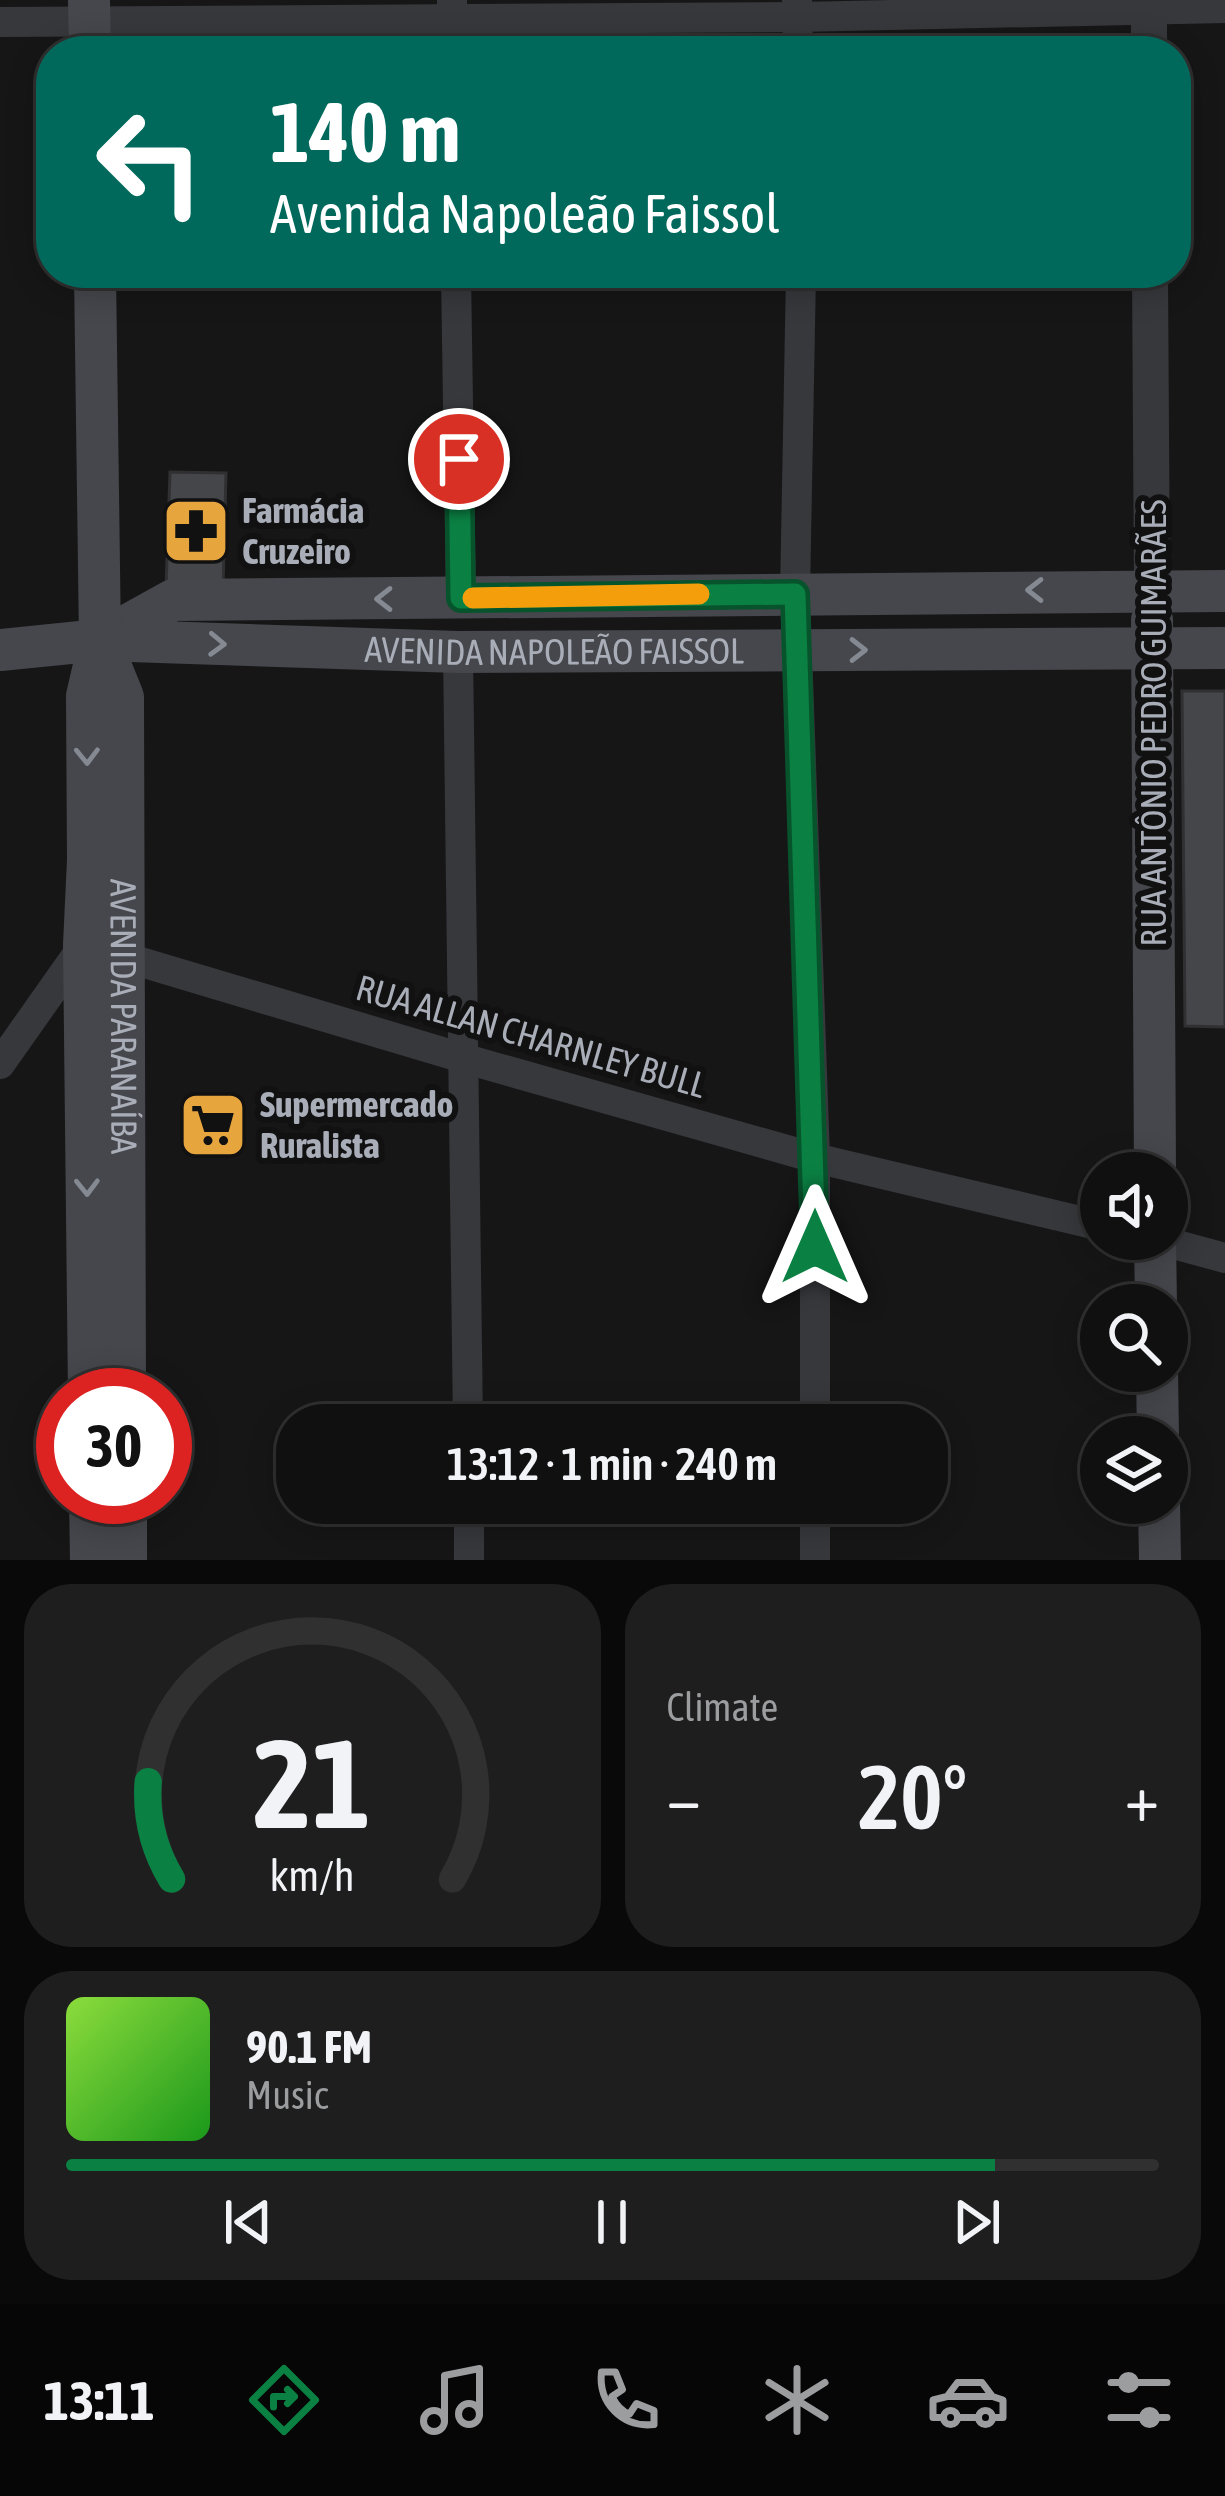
<!DOCTYPE html>
<html lang="en">
<head>
<meta charset="utf-8">
<style>
	:root { --surface:#101011; --page:#1e1e1f; --text:#f1f3f6; --muted:#9c9d9f; --line:#303031; --accent:#0b8043 }
	body { margin:0; font-family:"Asap Condensed",sans-serif; background:var(--page); color:var(--text); height:100vh; display:flex; flex-direction:column; font-size:45px; white-space:nowrap }
	* { box-sizing:border-box; margin:0 }
	p { font-size:39px; color:var(--muted) }
	.icon { flex:none; width:66px; height:66px; fill:none; stroke:currentColor; stroke-width:2; stroke-linecap:round; stroke-linejoin:round }
	.map { position:relative; height:1560px; overflow:hidden }
	.side { display:flex; flex-direction:column; gap:24px; padding:24px; background:#090909; flex:1 }
	.side>* { flex:none }
	.hud { position:absolute; left:36px; top:36px; width:1155px; height:252px; border-radius:48px; box-shadow:0 6px 30px #0003,0 0 0 3px var(--line); background:#00695c; color:#fff; overflow:hidden }
	.fabs { position:absolute; left:1080px; top:1152px; display:grid; gap:24px }
	.fabs a { display:grid; place-items:center; width:108px; height:108px; border-radius:50%; background:var(--surface); box-shadow:0 6px 30px #0003,0 0 0 3px var(--line); font-size:60px }
	.speed { position:absolute; left:36px; top:1368px; display:flex; gap:24px; font-size:60px; font-weight:700; text-align:center }
	.speed>* { display:grid; place-content:center; width:156px; height:156px; border-radius:50%; background:var(--surface); box-shadow:0 6px 30px #0003,0 0 0 3px var(--line); line-height:1 }
	.speed .limit { border:18px solid #d22; background:#fff; color:#111 }
	.pin { position:absolute; display:grid; place-items:center; width:102px; height:102px; color:#fff; margin:-51px; border:6px solid #fff; border-radius:50%; box-shadow:0 3px 12px #0007 }
	.me { position:absolute; width:132px; margin:-66px; rotate:0deg; stroke-linejoin:round; filter:drop-shadow(0 0 9px #0008) }
	.turn { display:flex; align-items:center; gap:42px; height:252px; padding:0 36px; font-size:54px }
	.turn .icon { width:156px; height:156px; stroke-width:2.5 }
	.turn b { display:block; font-size:84px; line-height:102px }
	.big { font-size:90px; font-weight:600; line-height:1.1 }
	.side .widget { flex:1; display:flex; flex-direction:column; justify-content:center; gap:18px; min-width:0; padding:0 42px; border-radius:48px; background:var(--page) }
	.side .dial { align-items:center; gap:0 }
	.dial svg { height:312px; overflow:visible; fill:none; stroke:var(--line); stroke-width:7; stroke-linecap:round; text-anchor:middle }
	.dial text { fill:var(--text); stroke:none }
	.song { display:flex; align-items:center; gap:36px }
	.cover { width:144px; height:144px; border-radius:18px; background:linear-gradient(135deg,hsl(90 70% 55%),hsl(120 70% 35%)) }
	.played { height:12px; border-radius:6px; background:linear-gradient(90deg,var(--accent) 85%,var(--line) 85%) }
	.keys { display:flex; justify-content:space-around; direction:ltr }
	.heat { display:flex; justify-content:space-between; align-items:center; font-size:66px; direction:ltr }
	.side .tiles { flex:1; display:grid; gap:24px; grid-template-columns:1fr 1fr }
	.widget:last-child { grid-column:span 2 }
	.trip { position:absolute; left:276px; top:1404px; width:672px; height:120px; border-radius:48px; background:var(--surface); box-shadow:0 6px 30px #0003,0 0 0 3px var(--line); font-weight:600; line-height:120px; text-align:center }
	.tab-bar { display:flex; height:192px; justify-content:space-around; align-items:center; background:#060607; color:var(--muted) }
	.tab-bar .icon { width:84px; height:84px }
	.tab-bar .on { color:var(--accent) }
	.tab-bar b { font-size:54px; color:var(--text) }
	.map>svg:first-child { display:block }
	.building { fill:#45464a; stroke:#303033; stroke-width:3 }
	.lines { fill:none; stroke-linecap:round; stroke-linejoin:round }
	.minor { stroke:#37383c; stroke-width:30 }
	.tertiary { stroke:#37383c; stroke-width:36 }
	.secondary { stroke:#45474c; stroke-width:42 }
	.oneway { stroke:#858992 }
	.route-casing { stroke:#07532c; stroke-width:30 }
	.route { stroke:#0b8043; stroke-width:21 }
	.slow { stroke:#f59e0b; stroke-width:21 }
	.labels { text-anchor:middle; stroke-width:12; stroke-linejoin:round; paint-order:stroke }
	.poi-label { font-size:36px; font-weight:bold; fill:#a8adb7; stroke:#111112; text-anchor:start }
	.street-label { font-size:36px; fill:#a8adb7; stroke:#111112 }
</style>
</head>
<body>
<div class="map">
<svg width="1225" height="1560" viewBox="0 0 1225 1560">
	<rect width="100%" height="100%" fill="#161617"/>
	<g class="building">
		<polygon points="170,472 226,473 223,590 166,588"/>
		<polygon points="1182,691 1225,691 1225,1027 1185,1026"/>
	</g>
	<g class="lines">
		<g class="minor">
			<polyline points="452,0 452,51"/>
			<polyline points="797,0 798,51"/>
			<polyline points="0,22 797,17 1225,8"/>
			<polyline points="456,273 461,599"/>
			<polyline points="801,273 795,594 815,1158 815,1425"/>
			<polyline points="458,652 468,1425"/>
			<polyline points="0,1064 84,945 466,1059 815,1158 1101,1226"/>
			<polyline points="1155,1239 1225,1258"/>
			<polyline points="469,1503 469,1560"/>
			<polyline points="815,1560 815,1503"/>
		</g>
		<g class="tertiary">
			<polyline points="1149,0 1149,51"/>
			<polyline points="1150,273 1152,589"/>
		</g>
		<g class="secondary">
			<polyline points="89,0 90,51"/>
			<polyline points="1152,620 1155,1173"/>
			<path id="s1" d="M100,640L123,697L125,1395"/>
			<polyline points="101,640 173,600 1225,591"/>
			<path id="s2" d="M0,650L100,640L458,652L1225,648"/>
			<polyline points="1155,1239 1156,1305"/>
			<polyline points="1157,1371 1158,1437"/>
			<polyline points="89,1395 84,945 88,860 87,696 100,640 95,273"/>
			<polyline points="90,1497 91,1560"/>
			<polyline points="126,1497 126,1560"/>
			<polyline points="1159,1503 1160,1560"/>
		</g>
	</g>
	<defs><path id="oneway-chevron" d="M-2-3.5L2.5 0L-2 3.5" fill="none" stroke-width="1.6" stroke-linecap="round" stroke-linejoin="round" transform="scale(3)"/></defs>
	<g class="oneway">
		<use href="#oneway-chevron" transform="translate(1035 590) rotate(180)"/>
		<use href="#oneway-chevron" transform="translate(384 599) rotate(180)"/>
		<use href="#oneway-chevron" transform="translate(217 644) rotate(2)"/>
		<use href="#oneway-chevron" transform="translate(858 650)"/>
		<use href="#oneway-chevron" transform="translate(87 756) rotate(89)"/>
		<use href="#oneway-chevron" transform="translate(87 1187) rotate(89)"/>
	</g>
	<g class="lines">
		<defs>
			<polyline id="route" points="459,459 461,598 795,594 815,1247"/>
		</defs>
		<use href="#route" class="route-casing"/>
		<use href="#route" class="route"/>
		<polyline class="slow" points="473,598 699,594"/>
	</g>
	<defs>
		<symbol id="pharmacy-square" viewBox="-11 -11 22 22"><rect x="-9" y="-9" width="18" height="18" rx="4" fill="#e7a53e" stroke="#111112"/><path d="M-2-6h4v4h4v4h-4v4h-4v-4h-4v-4h4Z" fill="#111"/></symbol>
		<symbol id="supermarket-square" viewBox="-11 -11 22 22"><rect x="-9" y="-9" width="18" height="18" rx="4" fill="#e7a53e" stroke="#111112"/><path d="M-6-5.5h2.5l.6 2H6L4.5 2H-2.5L-4.4-4H-6ZM-1.5 3.2a1.3 1.3 0 1 0 .1 0ZM3 3.2a1.3 1.3 0 1 0 .1 0Z" fill="#111"/></symbol>
	</defs>
	<g fill-rule="evenodd">
		<use href="#pharmacy-square" x="158" y="493" width="76" height="76"/>
		<use href="#supermarket-square" x="175" y="1087" width="76" height="76"/>
	</g>
	<g class="labels">
		<g class="poi-label">
			<text x="242" y="523">Farmácia<tspan x="242" dy="41">Cruzeiro</tspan></text>
			<text x="260" y="1117">Supermercado<tspan x="260" dy="41">Ruralista</tspan></text>
		</g>
		<g class="street-label">
			<text dy="13" stroke="none"><textPath href="#s2" startOffset="555">AVENIDA NAPOLEÃO FAISSOL</textPath></text>
			<text transform="translate(1153 723) rotate(-90)" y="13">RUA ANTÔNIO PEDRO GUIMARÃES</text>
			<text dy="13" stroke="none"><textPath href="#s1" startOffset="381">AVENIDA PARANAÍBA</textPath></text>
			<text transform="translate(531 1036) rotate(16)" y="13">RUA ALLAN CHARNLEY BULL</text>
		</g>
	</g>
</svg>
<div class="fabs">
<a><svg class="icon" aria-label="sound" viewBox="0 0 24 24"><path d="M4 9h4l5-4v14l-5-4H4zM17 9q2 3 0 6"/></svg></a>
<a><svg class="icon" aria-label="search" viewBox="0 0 24 24"><circle cx="10" cy="10" r="6"/><path d="M15 15l6 6"/></svg></a>
<a><svg class="icon" aria-label="layers" viewBox="0 0 24 24"><path d="M12 4l9 5-9 5-9-5zM3 14l9 5 9-5"/></svg></a>
</div>
<div class="speed"><div class="limit">30</div></div>
<div class="pin" style="left:459px;top:459px;background:#d93025"><svg class="icon" aria-label="arrive" viewBox="0 0 24 24"><path d="M6 21V4h12l-3 4 3 4H6"/></svg></div>
<svg class="me" style="left:815px;top:1247px" viewBox="-20 -20 40 40"><path d="M0-17L14 15 0 8-14 15z" fill="#0b8043" stroke="#fff" stroke-width="4"/></svg>
<div class="trip">13:12 · 1 min · 240 m</div>
<div class="hud">
<div class="turn"><svg class="icon" aria-label="left" viewBox="0 0 24 24"><path d="M17 20v-9H6M10 6l-5 5 5 5"/></svg><div><b>140 m</b>Avenida Napoleão Faissol</div></div>
</div>
</div>
<section class="side">
<div class="tiles">
<div class="widget dial"><svg viewBox="0 0 100 80">
<path d="M14 69A42 42 0 1 1 86 69"/>
<path d="M14 69A42 42 0 0 1 8 44" stroke="#0b8043"/>
<text x="50" y="56" font-size="32" font-weight="700">21</text>
<text x="50" y="72" font-size="11">km/h</text>
</svg></div>
<div class="widget"><p>Climate</p>
<div class="heat"><a>−</a><b class="big">20°</b><a>+</a></div>
</div>
<div class="widget">
<div class="song"><i class="cover"></i><div><b>90.1 FM</b><p>Music</p></div></div>
<div class="played"></div>
<div class="keys"><svg class="icon" aria-label="previous" viewBox="0 0 24 24"><path d="M18 5L8 12l10 7zM5 5v14"/></svg><svg class="icon" aria-label="pause" viewBox="0 0 24 24"><path d="M8 5v14M16 5v14"/></svg><svg class="icon" aria-label="next" viewBox="0 0 24 24"><path d="M6 5l10 7-10 7zM19 5v14"/></svg></div>
</div>
</div>
</section>
<nav class="tab-bar">
<b>13:11</b>
<svg class="icon on" aria-label="directions" viewBox="0 0 24 24"><path d="M12 3l9 9-9 9-9-9zM9 14v-3h6M13 9l2 2-2 2"/></svg>
<svg class="icon" aria-label="music" viewBox="0 0 24 24"><path d="M9 18V5l10-2v13"/><circle cx="6" cy="18" r="3"/><circle cx="16" cy="16" r="3"/></svg>
<svg class="icon" aria-label="phone" viewBox="0 0 24 24"><path d="M5 4h4l2 5-3 2q2 4 5 5l2-3 5 2v4C11 20 4 13 5 4z"/></svg>
<svg class="icon" aria-label="climate" viewBox="0 0 24 24"><path d="M12 3v18M4 7l16 10M4 17L20 7"/></svg>
<svg class="icon" aria-label="car" viewBox="0 0 24 24"><path d="M5 17H2v-5l4-1 3-4h7l3 4 3 1v5h-3M9 17h6M6 11h13"/><circle cx="7" cy="17" r="2"/><circle cx="17" cy="17" r="2"/></svg>
<svg class="icon" aria-label="filters" viewBox="0 0 24 24"><path d="M4 7h16M4 17h16"/><circle cx="9" cy="7" r="2"/><circle cx="15" cy="17" r="2"/></svg>
</nav>
</body>
</html>
